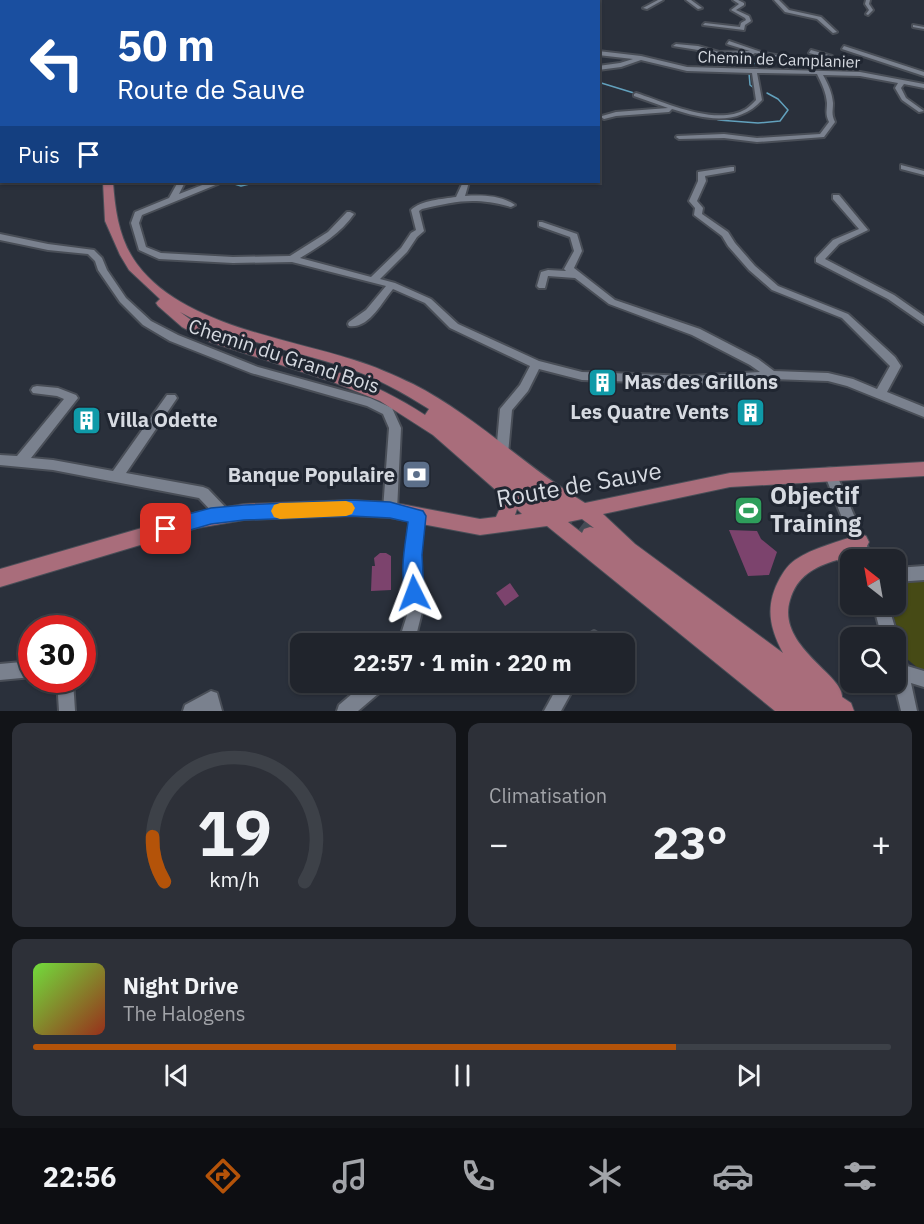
<!DOCTYPE html>
<html lang="fr">
<head>
<meta charset="utf-8">
<style>
	:root { --surface:#20242c; --page:#2d3038; --text:#f1f3f6; --muted:#a2a4a9; --line:#3d4148; --accent:#b45309 }
	body { margin:0; font-family:"IBM Plex Sans",sans-serif; background:var(--page); color:var(--text); height:100vh; display:flex; flex-direction:column; font-size:22px; white-space:nowrap }
	* { box-sizing:border-box; margin:0 }
	p { font-size:20px; color:var(--muted) }
	.icon { flex:none; width:33px; height:33px; fill:none; stroke:currentColor; stroke-width:2; stroke-linecap:round; stroke-linejoin:round }
	.map { position:relative; height:711px; overflow:hidden }
	.drawer { display:flex; flex-direction:column; gap:12px; padding:12px; background:#121418; flex:1 }
	.drawer>* { flex:none }
	.hud { position:absolute; left:0px; top:0px; width:600px; height:183px; box-shadow:0 2px 4px #0004,0 0 0 2px var(--line); background:#1a4fa0; color:#fff; overflow:hidden }
	.needle { width:39px; rotate:329deg }
	.buttons { position:absolute; left:840px; top:549px; display:grid; gap:12px }
	.buttons a { display:grid; place-items:center; width:66px; height:66px; border-radius:12px; background:var(--surface); box-shadow:0 2px 4px #0004,0 0 0 2px var(--line); font-size:30px }
	.speed { position:absolute; left:18px; top:615px; display:flex; gap:12px; font-size:30px; font-weight:700; text-align:center }
	.speed>* { display:grid; place-content:center; width:78px; height:78px; border-radius:50%; background:var(--surface); box-shadow:0 2px 4px #0004,0 0 0 2px var(--line); line-height:1 }
	.speed .limit { border:9px solid #d22; background:#fff; color:#111 }
	.pin { position:absolute; display:grid; place-items:center; width:51px; height:51px; color:#fff; margin:-26px; border-radius:12px; box-shadow:0 3px 9px #0006 }
	.me { position:absolute; width:66px; margin:-33px; rotate:357deg; stroke-linejoin:round; filter:drop-shadow(0 0 4px #0008) }
	.turn { display:flex; align-items:center; gap:21px; height:126px; padding:0 18px; font-size:27px }
	.turn .icon { width:78px; height:78px; stroke-width:2.5 }
	.turn b { display:block; font-size:42px; line-height:51px }
	.then { display:flex; align-items:center; height:57px; padding:0 18px; background:#0003; gap:12px; font-size:22px }
	.big { font-size:45px; font-weight:700; line-height:1.1 }
	.drawer .card { flex:1; display:flex; flex-direction:column; justify-content:center; gap:9px; min-width:0; padding:0 21px; border-radius:12px; background:var(--page) }
	.drawer .dial { align-items:center; gap:0 }
	.dial svg { height:156px; overflow:visible; fill:none; stroke:var(--line); stroke-width:7; stroke-linecap:round; text-anchor:middle }
	.dial text { fill:var(--text); stroke:none }
	.song { display:flex; align-items:center; gap:18px }
	.cover { width:72px; height:72px; border-radius:9px; background:linear-gradient(135deg,hsl(100 70% 55%),hsl(10 70% 35%)) }
	.played { height:6px; border-radius:3px; background:linear-gradient(90deg,var(--accent) 75%,var(--line) 75%) }
	.keys { display:flex; justify-content:space-around; direction:ltr }
	.heat { display:flex; justify-content:space-between; align-items:center; font-size:33px; direction:ltr }
	.drawer .tiles { flex:1; display:grid; gap:12px; grid-template-columns:1fr 1fr }
	.card:last-child { grid-column:span 2 }
	.trip { position:absolute; left:290px; top:633px; width:345px; height:60px; border-radius:12px; background:var(--surface); box-shadow:0 2px 4px #0004,0 0 0 2px var(--line); font-weight:700; line-height:60px; text-align:center }
	.tab-bar { display:flex; height:96px; justify-content:space-around; align-items:center; background:#0d0e12; color:var(--muted) }
	.tab-bar .icon { width:42px; height:42px }
	.tab-bar .current { color:var(--accent) }
	.tab-bar b { font-size:27px; color:var(--text) }
	.map>svg:first-child { display:block }
	.green { fill:#464a15 }
	.lines { fill:none; stroke-linecap:round; stroke-linejoin:round }
	.stream { stroke:#62a1bd; stroke-width:1.5 }
	.building { fill:#7c436d }
	.major-tunnel { stroke:#444a54; stroke-width:19; stroke-dasharray:19 9; stroke-linecap:butt }
	.minor-casing { stroke:#494e57; stroke-width:4 }
	.major-casing { stroke:#494e57; stroke-width:2 }
	.minor { fill:#7a818e; fill-rule:evenodd }
	.major { fill:#a96d7b; fill-rule:evenodd }
	.route { fill:#1a73e8; stroke:#114b97; stroke-width:1.5 }
	.slow { fill:#f59e0b }
	.labels { text-anchor:middle; stroke-width:6; stroke-linejoin:round; paint-order:stroke }
	.far-street-label { font-size:16px; fill:#d6dae1; stroke:#202631 }
	.street-label { font-size:20px; fill:#d6dae1; stroke:#202631 }
	.poi-label { font-size:20px; font-weight:bold; fill:#d6dae1; stroke:#202631; text-anchor:start }
	.near-street-label { font-size:24px; fill:#d6dae1; stroke:#202631 }
	.near-poi-label { font-size:24px; font-weight:bold; fill:#d6dae1; stroke:#202631; text-anchor:start }
</style>
</head>
<body>
<div class="map">
<svg width="924" height="711" viewBox="0 0 924 711">
	<rect width="100%" height="100%" fill="#2a303b"/>
	<polygon class="green" points="924,580 924,673 907,659 890,605 896,604 896,585"/>
	<g class="lines">
		<g class="stream">
			<polyline points="749,69 752,64 774,58 786,59"/>
			<polyline points="749,73 750,85 754,88"/>
			<polyline points="598,82 647,97"/>
			<polyline points="718,120 758,123 780,121 788,110 778,99 767,93"/>
			<polyline points="228,182 241,186 258,182"/>
		</g>
	</g>
	<g class="building">
		<polygon points="84,412 91,413 101,412 95,422 72,423"/>
		<polygon points="426,466 427,484 406,486 405,467"/>
		<polygon points="729,530 757,531 761,539 777,552 769,575 748,576"/>
		<polygon points="380,553 386,553 391,556 391,590 371,591 372,566 375,566 374,558"/>
		<polygon points="510,583 519,596 505,606 496,593"/>
	</g>
	<g class="lines">
		<polyline class="major-tunnel" points="558,510 590,535"/>
		<defs>
			<g id="minor">
				<polygon points="122,0 127,0 128,1 124,2"/>
				<polygon points="159,0 163,0 158,2"/>
				<polygon points="179,0 183,0 178,2"/>
				<polygon points="253,0 261,0 248,2"/>
				<polygon points="416,0 422,0 412,2"/>
				<polygon points="482,0 486,0 487,2 483,2"/>
				<polygon points="658,0 663,0 647,9 643,8"/>
				<polygon points="686,0 691,0 702,8 698,9"/>
				<polygon points="733,0 738,0 744,3 744,5 736,10 749,16 751,21 745,25 744,30 703,25 705,23 740,27 741,23 746,20 745,18 731,10 739,4"/>
				<polygon points="774,0 779,0 789,10 821,17 837,32 833,33 817,19 785,12"/>
				<polygon points="866,0 870,0 869,4 873,10 868,15 866,14 869,10 865,4"/>
				<polygon points="913,25 924,27 924,29 913,27"/>
				<polygon points="0,33 2,34 2,37 0,37"/>
				<polygon points="729,41 764,53 828,64 824,62 827,58 809,53 811,50 832,56 830,61 838,63 837,65 845,68 842,70 755,53 752,55 719,56 698,50 673,46 676,44 698,46 719,52 750,51 727,44"/>
				<polygon points="844,46 924,72 924,76 842,49"/>
				<path d="M598,51L641,56L687,67L860,72L924,84V88L904,84L901,88L906,98L924,111L919,112L902,100L895,88L898,83L860,76L823,75C828,84 832,92 833,103C833,111 831,114 835,122L824,137L757,142L724,138L679,139L676,137L677,136L724,134L757,138L820,134L829,122C825,114 827,111 827,103C826,92 822,84 817,74L757,73L762,100C738,127 703,119 672,109L669,112L616,116L604,119L601,117L602,116L616,112L668,108L634,96V94L636,93C665,102 716,127 746,109C749,107 753,103 756,100L752,73L687,71L641,60L621,67L598,70V66L620,63L633,59L598,55Z"/>
				<polygon points="2,79 2,84 0,85 0,80"/>
				<polygon points="2,96 2,100 0,101 0,97"/>
				<polygon points="901,165 924,171 924,175 901,169"/>
				<path d="M731,167H734V171L705,176L706,181L697,201L703,208L702,214L728,232L735,243L755,266L778,286L848,314L895,357L901,366L887,392L924,407V417L847,386L828,381L772,379L691,384L582,380L539,369L528,391L512,410L508,454L506,458L502,459L498,458L496,454L500,409L520,385L530,366L450,328L425,303L393,289C382,302 369,329 349,326L348,324L349,322L366,310L386,286L292,262L233,263L159,259L139,250L131,223L135,212L169,198L178,182H185L179,194L210,182H218V184L142,215L139,223L146,247L161,253L233,257L290,256L328,232L347,212H350L354,214C340,234 320,246 300,258L371,277L401,248L411,233L416,230L411,210C421,200 443,199 456,197L463,182H469L465,196C481,195 501,195 515,205L511,207C475,197 457,201 422,209L419,211L424,231L417,237L407,252L380,279L395,283L431,299L458,324L539,361L582,372L691,376L760,372L750,365L692,335L609,304L575,278L548,276L545,288H539L537,286L541,272L548,270L566,271L564,269L574,251L570,237L539,226V222H542L577,234L582,251L574,268L615,300L700,329L758,359L774,371L828,373L853,379L877,389L890,366L842,318L772,290L749,270L728,246L722,236L694,215L695,208L689,201L698,181V172Z"/>
				<polygon points="833,195 839,195 868,230 839,244 825,259 894,295 924,316 924,324 888,299 816,262 816,258 833,240 859,229 833,199"/>
				<polygon points="0,234 48,244 94,250 102,258 107,270 126,298 151,321 178,335 258,367 370,398 392,408 401,428 397,510 395,514 390,516 385,514 383,510 389,428 383,414 367,406 251,373 170,341 143,325 120,302 98,270 95,261 88,254 48,250 0,240"/>
				<polygon points="37,386 58,388 76,395 78,398 31,458 53,460 113,471 167,395 175,395 177,398 175,401 126,473 203,487 208,489 228,510 230,514 228,518 223,520 218,518 199,498 53,470 0,465 0,455 17,456 64,399 57,396 33,393 31,390 33,387"/>
				<polygon points="830,468 834,469 836,473 873,560 859,560 824,473 826,469"/>
				<polygon points="417,510 422,512 424,516 420,555 422,612 414,644 398,644 408,612 406,555 410,516 412,512"/>
				<polygon points="924,566 924,580 896,582 896,568"/>
				<polygon points="873,604 888,604 898,638 896,643 896,638 882,638"/>
				<polygon points="594,631 599,634 602,639 600,644 583,644 589,634"/>
				<polygon points="896,646 902,648 907,666 924,671 924,687 911,683 917,711 901,711 894,682"/>
				<polygon points="32,661 32,677 0,680 0,664"/>
				<polygon points="57,680 73,680 75,711 59,711"/>
				<polygon points="366,682 387,682 385,688 358,711 337,711 339,705"/>
				<polygon points="560,682 577,682 561,711 544,711"/>
				<polygon points="211,691 217,693 222,711 183,711 185,705"/>
			</g>
			<g id="major">
				<polygon points="166,0 172,0 165,2"/>
				<path d="M103,182H113C115,210 119,240 137,264C182,325 286,338 354,360C374,366 394,375 413,384C474,415 526,467 585,503L730,473L924,462V476L730,487L603,514L635,544L783,653C769,627 765,605 780,578C784,571 788,565 795,560C814,547 839,542 860,534L866,536L869,542L866,548L858,552L864,560H850V567L837,560C814,567 797,576 790,600C776,646 844,675 842,697L851,703L854,711H775L547,526L480,535L390,518L351,516L244,520L197,528L0,587V569L197,512L244,504L351,500L390,502L480,519L496,517L501,506L498,492L433,435L380,401L333,382L210,342L182,327L158,306L156,303L160,299L129,270L120,255L105,221ZM180,312C231,341 292,349 347,368C376,377 403,393 429,409L425,415C399,398 373,385 343,374C291,356 224,347 180,312ZM517,509L522,514L515,515ZM582,519L594,528L590,527L584,529L582,533L568,522Z"/>
			</g>
		</defs>
		<use href="#minor" class="minor-casing"/>
		<use href="#major" class="major-casing"/>
		<use href="#minor" class="minor"/>
		<use href="#major" class="major"/>
	</g>
	<path class="route" d="M351,500L390,502L423,511L426,516L422,555L424,593L421,600L414,603L408,600C398,577 405,546 408,522L390,518L351,516L244,520L211,524L166,537L160,534L158,529L160,523L166,520L211,508L244,505Z"/>
	<polygon class="slow" points="346,501 352,503 355,508 352,514 346,516 280,519 274,517 271,511 274,505 280,503"/>
	<defs>
		<symbol id="building-square" viewBox="-11 -11 22 22"><rect x="-9" y="-9" width="18" height="18" rx="4" fill="#0f9aa8" stroke="#202631"/><path d="M-4-6H4V6H1V3H-1V6H-4ZM-2.5-4.3h1.7v1.8h-1.7ZM.8-4.3h1.7v1.8H.8ZM-2.5-1h1.7V.8h-1.7ZM.8-1h1.7V.8H.8Z" fill="#fff"/></symbol>
		<symbol id="bank-square" viewBox="-11 -11 22 22"><rect x="-9" y="-9" width="18" height="18" rx="4" fill="#5c6f8a" stroke="#202631"/><path d="M-6-4H6V4H-6ZM0-2.3a2.3 2.3 0 1 0 0 4.6a2.3 2.3 0 1 0 0-4.6Z" fill="#fff"/></symbol>
		<symbol id="stadium-square" viewBox="-11 -11 22 22"><rect x="-9" y="-9" width="18" height="18" rx="4" fill="#2e9e5b" stroke="#202631"/><path d="M0-5a6.5 5 0 1 0 0 10a6.5 5 0 1 0 0-10ZM-3.5-1.8h7v3.6h-7Z" fill="#fff"/></symbol>
	</defs>
	<g fill-rule="evenodd">
		<use href="#building-square" x="586" y="366" width="33" height="33"/>
		<use href="#building-square" x="734" y="396" width="33" height="33"/>
		<use href="#building-square" x="70" y="404" width="33" height="33"/>
		<use href="#bank-square" x="400" y="458" width="33" height="33"/>
		<use href="#stadium-square" x="732" y="494" width="33" height="33"/>
	</g>
	<g class="labels">
		<g class="far-street-label">
			<text transform="translate(779 59) rotate(2)" y="6">Chemin de Camplanier</text>
		</g>
		<g class="street-label">
			<text transform="translate(284 356) rotate(18)" y="7">Chemin du Grand Bois</text>
		</g>
		<g class="poi-label">
			<text x="624" y="389">Mas des Grillons</text>
			<text x="729" y="419" text-anchor="end">Les Quatre Vents</text>
			<text x="107" y="427">Villa Odette</text>
			<text x="395" y="482" text-anchor="end">Banque Populaire</text>
		</g>
		<g class="near-street-label">
			<text transform="translate(579 485) rotate(-10)" y="8">Route de Sauve</text>
		</g>
		<g class="near-poi-label">
			<text x="770" y="504">Objectif<tspan x="770" dy="28">Training</tspan></text>
		</g>
	</g>
</svg>
<div class="buttons">
<a><svg class="needle" viewBox="-14 -14 28 28"><path d="M0-13l5 13h-10z" fill="#e53935"/><path d="M0 13l5-13h-10z" fill="#a2a4a9"/></svg></a>
<a><svg class="icon" aria-label="search" viewBox="0 0 24 24"><circle cx="10" cy="10" r="6"/><path d="M15 15l6 6"/></svg></a>
</div>
<div class="speed"><div class="limit">30</div></div>
<div class="pin" style="left:166px;top:529px;background:#d93025"><svg class="icon" aria-label="arrive" viewBox="0 0 24 24"><path d="M6 21V4h12l-3 4 3 4H6"/></svg></div>
<svg class="me" style="left:414px;top:593px" viewBox="-20 -20 40 40"><path d="M0-17L14 15 0 8-14 15z" fill="#1a73e8" stroke="#fff" stroke-width="4"/></svg>
<div class="trip">22:57 · 1 min · 220 m</div>
<div class="hud">
<div class="turn"><svg class="icon" aria-label="left" viewBox="0 0 24 24"><path d="M17 20v-9H6M10 6l-5 5 5 5"/></svg><div><b>50 m</b>Route de Sauve</div></div>
<div class="then">Puis<svg class="icon" aria-label="arrive" viewBox="0 0 24 24"><path d="M6 21V4h12l-3 4 3 4H6"/></svg></div>
</div>
</div>
<section class="drawer">
<div class="tiles">
<div class="card dial"><svg viewBox="0 0 100 80">
<path d="M14 69A42 42 0 1 1 86 69"/>
<path d="M14 69A42 42 0 0 1 8 46" stroke="#b45309"/>
<text x="50" y="56" font-size="32" font-weight="700">19</text>
<text x="50" y="72" font-size="11">km/h</text>
</svg></div>
<div class="card"><p>Climatisation</p>
<div class="heat"><a>−</a><b class="big">23°</b><a>+</a></div>
</div>
<div class="card">
<div class="song"><i class="cover"></i><div><b>Night Drive</b><p>The Halogens</p></div></div>
<div class="played"></div>
<div class="keys"><svg class="icon" aria-label="previous" viewBox="0 0 24 24"><path d="M18 5L8 12l10 7zM5 5v14"/></svg><svg class="icon" aria-label="pause" viewBox="0 0 24 24"><path d="M8 5v14M16 5v14"/></svg><svg class="icon" aria-label="next" viewBox="0 0 24 24"><path d="M6 5l10 7-10 7zM19 5v14"/></svg></div>
</div>
</div>
</section>
<nav class="tab-bar">
<b>22:56</b>
<svg class="icon current" aria-label="directions" viewBox="0 0 24 24"><path d="M12 3l9 9-9 9-9-9zM9 14v-3h6M13 9l2 2-2 2"/></svg>
<svg class="icon" aria-label="music" viewBox="0 0 24 24"><path d="M9 18V5l10-2v13"/><circle cx="6" cy="18" r="3"/><circle cx="16" cy="16" r="3"/></svg>
<svg class="icon" aria-label="phone" viewBox="0 0 24 24"><path d="M5 4h4l2 5-3 2q2 4 5 5l2-3 5 2v4C11 20 4 13 5 4z"/></svg>
<svg class="icon" aria-label="climate" viewBox="0 0 24 24"><path d="M12 3v18M4 7l16 10M4 17L20 7"/></svg>
<svg class="icon" aria-label="car" viewBox="0 0 24 24"><path d="M5 17H2v-5l4-1 3-4h7l3 4 3 1v5h-3M9 17h6M6 11h13"/><circle cx="7" cy="17" r="2"/><circle cx="17" cy="17" r="2"/></svg>
<svg class="icon" aria-label="filters" viewBox="0 0 24 24"><path d="M4 7h16M4 17h16"/><circle cx="9" cy="7" r="2"/><circle cx="15" cy="17" r="2"/></svg>
</nav>
</body>
</html>
